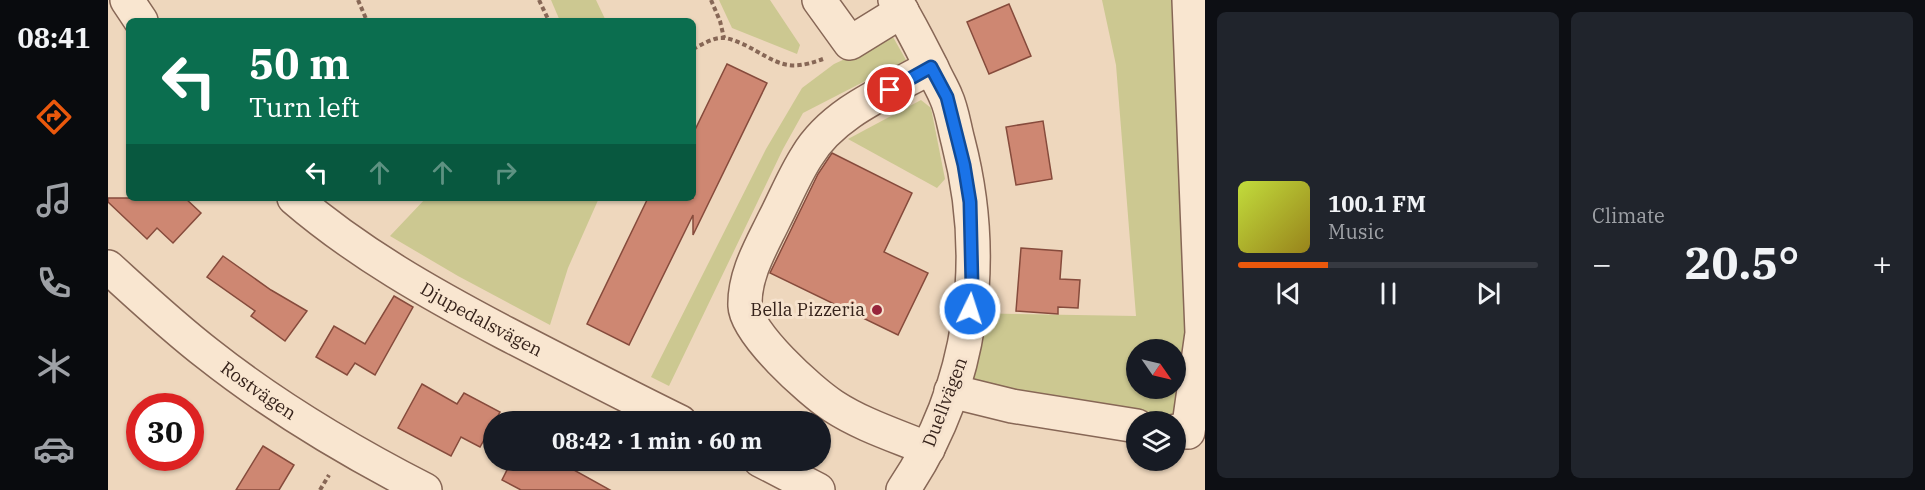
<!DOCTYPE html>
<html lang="en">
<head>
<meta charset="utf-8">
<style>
	:root { --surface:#171b24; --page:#20242c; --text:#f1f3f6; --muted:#9ea1a6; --line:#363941; --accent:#ea580c }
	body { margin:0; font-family:"IBM Plex Serif",serif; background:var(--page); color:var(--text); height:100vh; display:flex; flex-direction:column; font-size:22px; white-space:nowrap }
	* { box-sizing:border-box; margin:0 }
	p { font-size:20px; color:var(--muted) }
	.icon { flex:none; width:33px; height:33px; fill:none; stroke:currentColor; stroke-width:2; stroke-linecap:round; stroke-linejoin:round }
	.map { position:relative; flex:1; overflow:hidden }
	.side { display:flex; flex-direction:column; gap:12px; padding:12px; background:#0d0f14; width:720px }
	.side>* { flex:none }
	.hud { position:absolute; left:18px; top:18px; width:570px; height:183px; border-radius:9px; box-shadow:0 2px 4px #0004; background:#0b6e4f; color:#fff; overflow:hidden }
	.needle { width:39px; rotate:124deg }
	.buttons { position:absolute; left:1018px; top:339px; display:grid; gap:12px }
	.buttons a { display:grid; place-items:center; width:60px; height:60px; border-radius:50%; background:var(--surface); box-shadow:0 2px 4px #0004; font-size:30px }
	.speed { position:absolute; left:18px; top:393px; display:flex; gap:12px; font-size:30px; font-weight:700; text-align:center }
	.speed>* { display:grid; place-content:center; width:78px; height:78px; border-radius:50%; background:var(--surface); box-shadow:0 2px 4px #0004; line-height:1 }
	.speed .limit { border:9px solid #d22; background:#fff; color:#111 }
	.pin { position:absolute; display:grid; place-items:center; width:51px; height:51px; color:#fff; margin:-26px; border:3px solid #fff; border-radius:50%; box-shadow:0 2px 6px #0007 }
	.me { position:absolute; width:66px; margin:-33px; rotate:4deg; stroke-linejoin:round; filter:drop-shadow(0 0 4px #0008) }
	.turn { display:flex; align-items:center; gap:21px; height:126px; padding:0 24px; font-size:27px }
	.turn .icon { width:78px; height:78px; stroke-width:2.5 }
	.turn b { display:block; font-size:42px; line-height:51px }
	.lanes { display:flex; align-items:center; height:57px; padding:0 24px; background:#0003; justify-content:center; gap:30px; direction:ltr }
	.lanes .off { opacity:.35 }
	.big { font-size:45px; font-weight:700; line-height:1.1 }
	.side .widget { flex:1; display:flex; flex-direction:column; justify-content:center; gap:9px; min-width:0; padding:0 21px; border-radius:9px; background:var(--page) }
	.song { display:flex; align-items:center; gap:18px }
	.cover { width:72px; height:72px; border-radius:9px; background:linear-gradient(135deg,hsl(70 70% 55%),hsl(50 70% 35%)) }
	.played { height:6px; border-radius:3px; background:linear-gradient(90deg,var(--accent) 30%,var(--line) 30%) }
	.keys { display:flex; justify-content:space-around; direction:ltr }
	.heat { display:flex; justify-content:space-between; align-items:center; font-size:33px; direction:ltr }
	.side .tiles { flex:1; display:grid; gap:12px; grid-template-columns:repeat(2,1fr) }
	.trip { position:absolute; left:375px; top:411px; width:348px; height:60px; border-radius:30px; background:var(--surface); box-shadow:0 2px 4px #0004; font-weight:700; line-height:60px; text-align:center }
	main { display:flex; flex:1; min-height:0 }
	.tabs { display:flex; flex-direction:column; width:108px; justify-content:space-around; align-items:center; background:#090b0e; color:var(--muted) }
	.tabs .icon { width:42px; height:42px }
	.tabs .current { color:var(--accent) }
	.tabs b { font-size:27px; color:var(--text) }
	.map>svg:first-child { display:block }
	.green { fill:#ccc891; fill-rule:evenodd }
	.building { fill:#ce8772; stroke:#864b3c; stroke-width:1.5 }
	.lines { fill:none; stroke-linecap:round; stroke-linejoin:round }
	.minor-casing { stroke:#876756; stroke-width:36 }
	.path { stroke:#876756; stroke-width:4; stroke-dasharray:4.5 3; stroke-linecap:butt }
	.minor { stroke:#f9e6d0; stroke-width:33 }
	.route-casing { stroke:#114b97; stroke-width:15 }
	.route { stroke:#1a73e8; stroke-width:10 }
	.poi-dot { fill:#97253b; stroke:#f6e2cd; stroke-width:2 }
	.labels { text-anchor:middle; stroke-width:6; stroke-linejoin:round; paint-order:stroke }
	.poi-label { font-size:18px; fill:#36231b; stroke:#f6e2cd; text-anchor:end }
	.street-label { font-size:18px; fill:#36231b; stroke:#f6e2cd }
</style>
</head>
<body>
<main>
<nav class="tabs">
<b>08:41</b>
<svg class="icon current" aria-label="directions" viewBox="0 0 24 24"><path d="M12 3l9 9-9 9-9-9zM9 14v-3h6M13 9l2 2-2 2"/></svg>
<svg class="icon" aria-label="music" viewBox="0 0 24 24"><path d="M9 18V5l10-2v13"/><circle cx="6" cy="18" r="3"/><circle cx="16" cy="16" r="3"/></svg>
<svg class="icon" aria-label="phone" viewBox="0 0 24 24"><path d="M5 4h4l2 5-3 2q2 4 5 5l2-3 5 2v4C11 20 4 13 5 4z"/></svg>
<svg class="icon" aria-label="climate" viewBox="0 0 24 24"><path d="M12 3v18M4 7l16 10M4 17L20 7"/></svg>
<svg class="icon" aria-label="car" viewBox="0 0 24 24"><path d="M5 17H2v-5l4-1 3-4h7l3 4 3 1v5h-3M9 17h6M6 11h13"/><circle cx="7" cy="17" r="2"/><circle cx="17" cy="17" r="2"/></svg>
</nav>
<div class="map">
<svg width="1097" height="490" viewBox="0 0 1097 490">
	<rect width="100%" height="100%" fill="#eed7bd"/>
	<g class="green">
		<polygon points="443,0 488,0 498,21 452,21"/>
		<polygon points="611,0 662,0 692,45 689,54 624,28"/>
		<path d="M994,0H1097V408L1045,418L912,399L864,380L856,313L1028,316L1008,65ZM1029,350H1068V388H1029Z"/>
		<polygon points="785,37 798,60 695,113 675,149 561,386 543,377 658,149 694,88 726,64"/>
		<polygon points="813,100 823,108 837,179 829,188 740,139"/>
		<polygon points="318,198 491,198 460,268 442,325 350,276 282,236"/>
	</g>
	<g class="building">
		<polygon points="901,4 923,56 881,74 859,22"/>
		<polygon points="619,64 659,83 585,235 585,215 521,345 479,324 540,198 585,198 585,134"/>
		<polygon points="935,121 944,179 908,185 898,127"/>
		<polygon points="724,153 804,193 776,252 820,273 790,335 662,273 710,174"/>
		<polygon points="0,198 77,198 93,213 65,243 49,228 39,239 0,202"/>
		<polygon points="913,248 954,251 952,279 972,280 970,308 950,307 950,314 908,311"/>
		<polygon points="115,256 163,290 199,311 177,341 143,316 147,311 99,277"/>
		<polygon points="286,296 305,307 267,375 247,363 239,375 208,357 226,326 257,344"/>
		<polygon points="314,384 349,404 356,393 392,412 372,447 353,437 343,456 290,428"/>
		<polygon points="155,446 186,465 171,490 128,490"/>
		<polygon points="404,460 448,460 502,490 413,490 394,480"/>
	</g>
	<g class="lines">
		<defs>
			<g id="minor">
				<polyline points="19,0 33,21"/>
				<polyline points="711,0 742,43 794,11"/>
				<path d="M787,0C801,22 812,45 824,68C828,78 834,87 838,97C844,110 846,126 850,141C881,260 865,387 795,490"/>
				<path id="s1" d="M186,198C250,253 323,294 397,333C455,363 513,393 572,422"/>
				<path id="s2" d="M0,267C33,297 65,327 100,354C167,407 241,451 317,490"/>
				<polyline points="843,391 904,406 1029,426"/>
				<polyline points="1068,431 1080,432 1094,333 1081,0"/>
				<path d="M820,449C789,436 754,425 725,406C702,391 638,333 637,306C636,275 653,247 666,220C677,199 686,176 699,156C725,112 780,91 823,67"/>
				<polyline points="652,460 710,490"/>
			</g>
		</defs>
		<use href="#minor" class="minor-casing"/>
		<g class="path">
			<polyline points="250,0 259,21"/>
			<polyline points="431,0 441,21"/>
			<polyline points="603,0 612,21 616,38"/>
			<path d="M585,49C593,45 606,37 615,38C622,38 632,43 637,45C670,62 677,73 715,59"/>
			<polyline points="603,460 622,470"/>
			<polyline points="212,490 221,475"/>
		</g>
		<use href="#minor" class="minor"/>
	</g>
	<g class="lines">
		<defs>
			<polyline id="route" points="782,90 823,67 839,97 856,165 862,202 864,286 862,309"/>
		</defs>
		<use href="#route" class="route-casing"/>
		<use href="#route" class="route"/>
	</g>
	<circle class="poi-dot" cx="769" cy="310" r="6"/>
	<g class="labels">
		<g class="poi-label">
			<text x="757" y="316">Bella Pizzeria</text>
		</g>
		<g class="street-label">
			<text dy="6" stroke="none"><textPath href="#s1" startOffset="224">Djupedalsvägen</textPath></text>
			<text dy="6" stroke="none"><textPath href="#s2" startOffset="195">Rostvägen</textPath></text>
			<text transform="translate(837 402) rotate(-69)" y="6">Duellvägen</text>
		</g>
	</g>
</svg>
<div class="buttons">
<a><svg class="needle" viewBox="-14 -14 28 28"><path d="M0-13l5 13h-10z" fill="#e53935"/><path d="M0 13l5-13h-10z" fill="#9ea1a6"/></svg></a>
<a><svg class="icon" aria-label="layers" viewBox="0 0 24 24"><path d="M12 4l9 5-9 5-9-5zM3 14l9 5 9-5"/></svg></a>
</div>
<div class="speed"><div class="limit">30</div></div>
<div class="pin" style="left:782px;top:90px;background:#d93025"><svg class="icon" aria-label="arrive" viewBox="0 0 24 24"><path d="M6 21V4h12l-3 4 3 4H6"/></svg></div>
<svg class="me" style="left:862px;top:309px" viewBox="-20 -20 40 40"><circle r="17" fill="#1a73e8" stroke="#fff" stroke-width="3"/><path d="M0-11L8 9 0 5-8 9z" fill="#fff"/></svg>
<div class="trip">08:42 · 1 min · 60 m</div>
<div class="hud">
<div class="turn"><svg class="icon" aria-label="left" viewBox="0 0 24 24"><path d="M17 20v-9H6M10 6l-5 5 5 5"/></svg><div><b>50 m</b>Turn left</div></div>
<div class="lanes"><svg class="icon" aria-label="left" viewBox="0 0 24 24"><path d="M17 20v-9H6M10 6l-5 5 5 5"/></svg><svg class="icon off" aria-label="ahead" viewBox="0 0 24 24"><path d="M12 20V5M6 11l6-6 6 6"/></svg><svg class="icon off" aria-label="ahead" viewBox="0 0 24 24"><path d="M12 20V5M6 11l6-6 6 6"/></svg><svg class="icon off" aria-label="right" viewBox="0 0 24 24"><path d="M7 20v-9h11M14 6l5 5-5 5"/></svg></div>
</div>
</div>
<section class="side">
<div class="tiles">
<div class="widget">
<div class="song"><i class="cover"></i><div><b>100.1 FM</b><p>Music</p></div></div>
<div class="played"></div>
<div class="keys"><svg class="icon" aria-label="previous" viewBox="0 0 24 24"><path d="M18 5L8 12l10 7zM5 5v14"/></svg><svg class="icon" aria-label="pause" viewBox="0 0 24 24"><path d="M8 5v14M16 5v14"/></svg><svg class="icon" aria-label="next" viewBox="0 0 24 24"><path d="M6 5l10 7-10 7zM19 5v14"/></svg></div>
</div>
<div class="widget"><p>Climate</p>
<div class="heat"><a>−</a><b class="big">20.5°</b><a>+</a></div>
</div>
</div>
</section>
</main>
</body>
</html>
